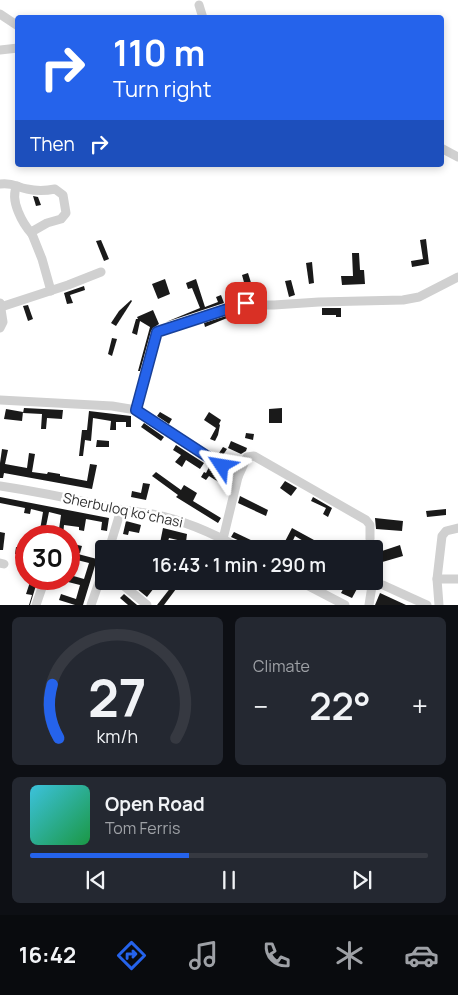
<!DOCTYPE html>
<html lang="en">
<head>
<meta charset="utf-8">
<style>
	:root { --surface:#171b24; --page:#242831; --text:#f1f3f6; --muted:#9ea1a6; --line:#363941; --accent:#2563eb }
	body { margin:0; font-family:Manrope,sans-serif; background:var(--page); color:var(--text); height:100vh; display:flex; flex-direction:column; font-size:19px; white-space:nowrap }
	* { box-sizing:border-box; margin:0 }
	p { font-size:16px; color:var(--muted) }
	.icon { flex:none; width:28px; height:28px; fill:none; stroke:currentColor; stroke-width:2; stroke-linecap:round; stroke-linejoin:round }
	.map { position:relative; height:605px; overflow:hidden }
	.panel { display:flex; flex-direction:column; gap:12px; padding:12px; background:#0d0f14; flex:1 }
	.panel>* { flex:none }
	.hud { position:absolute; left:15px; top:15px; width:429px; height:152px; border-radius:5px; box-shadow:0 2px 8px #0003; background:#2563eb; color:#fff; overflow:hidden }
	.speed { position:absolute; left:15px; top:525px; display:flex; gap:10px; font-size:25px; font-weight:700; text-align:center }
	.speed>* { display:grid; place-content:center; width:65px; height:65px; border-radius:50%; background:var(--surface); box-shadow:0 2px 8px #0003; line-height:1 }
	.speed .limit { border:8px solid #d22; background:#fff; color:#111 }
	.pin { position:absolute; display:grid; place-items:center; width:42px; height:42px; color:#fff; margin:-21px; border-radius:10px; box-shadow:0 2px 8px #0006 }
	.me { position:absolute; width:55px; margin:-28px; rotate:303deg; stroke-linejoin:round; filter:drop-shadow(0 0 4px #0008) }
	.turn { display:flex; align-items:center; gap:18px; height:105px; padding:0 15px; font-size:22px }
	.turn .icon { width:65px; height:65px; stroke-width:2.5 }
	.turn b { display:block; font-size:35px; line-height:42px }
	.then { display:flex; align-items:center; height:48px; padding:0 15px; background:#0003; gap:10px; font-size:19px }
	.big { font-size:38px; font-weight:600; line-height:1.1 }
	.panel .tile { flex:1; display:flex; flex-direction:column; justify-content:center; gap:8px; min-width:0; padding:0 18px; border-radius:8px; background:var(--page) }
	.panel .dial { align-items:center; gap:0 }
	.dial svg { height:130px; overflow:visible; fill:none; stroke:var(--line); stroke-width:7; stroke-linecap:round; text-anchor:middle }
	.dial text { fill:var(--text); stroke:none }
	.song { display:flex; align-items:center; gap:15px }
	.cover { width:60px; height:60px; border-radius:8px; background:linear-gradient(135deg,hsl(190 70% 55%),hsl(140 70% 35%)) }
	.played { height:5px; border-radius:2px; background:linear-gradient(90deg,var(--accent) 40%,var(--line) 40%) }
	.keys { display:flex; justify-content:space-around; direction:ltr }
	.heat { display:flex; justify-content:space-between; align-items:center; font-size:28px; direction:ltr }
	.panel .tiles { flex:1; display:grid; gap:12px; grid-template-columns:1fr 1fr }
	.tile:last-child { grid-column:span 2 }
	.trip { position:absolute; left:95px; top:540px; width:288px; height:50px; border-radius:5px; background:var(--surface); box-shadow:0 2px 8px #0003; font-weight:600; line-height:50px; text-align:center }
	.menu { display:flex; height:80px; justify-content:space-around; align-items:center; background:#090b0e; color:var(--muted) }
	.menu .icon { width:35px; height:35px }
	.menu .selected { color:var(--accent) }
	.menu b { font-size:22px; color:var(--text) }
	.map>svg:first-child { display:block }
	.building { fill:#1a1a1a }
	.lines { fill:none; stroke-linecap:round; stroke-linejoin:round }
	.minor { stroke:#d0d0d0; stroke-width:9 }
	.route-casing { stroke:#184099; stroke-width:12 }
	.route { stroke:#2563eb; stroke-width:9 }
	.labels { text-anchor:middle; stroke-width:5; stroke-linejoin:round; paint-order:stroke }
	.street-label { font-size:14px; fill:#333; stroke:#fff }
</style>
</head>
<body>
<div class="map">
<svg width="458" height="605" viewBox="0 0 458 605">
	<rect width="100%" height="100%" fill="#fff"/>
	<g class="building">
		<polygon points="33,196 38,197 41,205 36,206"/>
		<polygon points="426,239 429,264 412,267 411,261 423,259 420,240"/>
		<polygon points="101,240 109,259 104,261 96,241"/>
		<polygon points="352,253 359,253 360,270 364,270 365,284 342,285 341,276 353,276"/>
		<polygon points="312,262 314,283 309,284 306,263"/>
		<polygon points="248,273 253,289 257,288 259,295 251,298 248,297 242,275"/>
		<polygon points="165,279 170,294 158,299 152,284"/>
		<polygon points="196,279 205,307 218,302 216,297 221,295 224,303 166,322 200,308 192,288 188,289 186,283"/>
		<polygon points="291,280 295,295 289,297 285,281"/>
		<polygon points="84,286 85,290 70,295 73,303 67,304 64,293"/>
		<polygon points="131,300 132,301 116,326 111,323 119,311"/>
		<polygon points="28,305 33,319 28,321 23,306"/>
		<polygon points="322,308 341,308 341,317 336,317 336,315 322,315"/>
		<polygon points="153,310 159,324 153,328 151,331 140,371 138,371 150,327 140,321 137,335 132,333 136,319 138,319 137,317"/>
		<polygon points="242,311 242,312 205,327 204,323"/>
		<polygon points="112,338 117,339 112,356 108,354"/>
		<polygon points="24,408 63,410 62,419 47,418 46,429 41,429 42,414 23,413"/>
		<polygon points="282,408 282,423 269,423 269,409"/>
		<polygon points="6,409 23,412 22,421 4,419"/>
		<polygon points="89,411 131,416 131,427 126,427 126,422 116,422 116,430 110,430 111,421 93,418 91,441 85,440 83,456 79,456 82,430 87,430"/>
		<polygon points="160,412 172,419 169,424 157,416"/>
		<polygon points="209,412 221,420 219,424 220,425 218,435 215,441 210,439 216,428 204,420"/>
		<polygon points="144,423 164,437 161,441 141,427"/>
		<polygon points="246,433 254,434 253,440 245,438"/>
		<polygon points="97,440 109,441 109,447 96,447"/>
		<polygon points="231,441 247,448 246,451 241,454 228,448"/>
		<polygon points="176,445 204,463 200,469 186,460 182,467 175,462 181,455 173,450"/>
		<polygon points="223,447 227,449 221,458 217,456"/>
		<polygon points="2,449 8,450 5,464 27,468 29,453 35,454 32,472 47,474 48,472 60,474 60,476 87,481 90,464 97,465 92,489 4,473 3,478 0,478 0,463"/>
		<polygon points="209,467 230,481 228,488 209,476 206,480 201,477 204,472 206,473"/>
		<polygon points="156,472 181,490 184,485 197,493 193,501 221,518 218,523 176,497 178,495 152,476"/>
		<polygon points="285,481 297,488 291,496 280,488"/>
		<polygon points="143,483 150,484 146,500 131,497 132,491 141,493"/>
		<polygon points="240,496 268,510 266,516 238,503"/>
		<polygon points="0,497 109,518 107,531 101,530 102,522 86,519 84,531 79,530 79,527 64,525 63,536 58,536 61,515 49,512 44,536 39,536 43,512 31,509 30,514 24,513 25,508 0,503"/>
		<polygon points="313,497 332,508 328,517 323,514 326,508 311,501"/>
		<polygon points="446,509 446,515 427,517 426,511"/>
		<polygon points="375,518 403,521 402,531 376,529"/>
		<polygon points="126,521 141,525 139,533 129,531 128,535 123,534"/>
		<polygon points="163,528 187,534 186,542 169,538 167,545 160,543"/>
		<polygon points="292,528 314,540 310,549 302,549 305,542 295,536 289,549 281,549"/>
		<polygon points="0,532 5,533 3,550 0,550"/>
		<polygon points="234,532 257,543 255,548 231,537"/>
		<polygon points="69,543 82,546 80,553 69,551"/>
		<polygon points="400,545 403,556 379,563 376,553"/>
		<polygon points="16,547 26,548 25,556 15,554"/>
		<polygon points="78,554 97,559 83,605 75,605 59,600 61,594 76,599 80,585 68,582 70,575 84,579 89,563 77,560"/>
		<polygon points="31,579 38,579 30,605 29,605 32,595 26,594"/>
		<polygon points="133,581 145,590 150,585 154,588 147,597 131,584"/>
		<polygon points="175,582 179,585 164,605 157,605"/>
		<polygon points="347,582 358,587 352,598 341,593"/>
		<polygon points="380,593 406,605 375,605"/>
		<polygon points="124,594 137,605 128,605 120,598"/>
	</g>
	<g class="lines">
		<g class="minor">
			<polyline points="199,5 203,18"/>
			<polyline points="0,14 18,26"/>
			<polyline points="0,50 18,48"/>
			<polyline points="441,148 458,157"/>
			<path d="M0,184C13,182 16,187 27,189C36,191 45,191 55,189L63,195L66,213L61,219L47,223L33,231L32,234L42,259L51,291"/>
			<path d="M17,186C9,200 23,224 32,234"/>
			<polyline points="1,307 68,285 101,272"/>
			<polyline points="0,328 3,322 0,303"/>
			<polyline points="0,400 112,406 136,410 238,477 223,539"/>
			<polyline points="136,410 156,336 157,333 161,330 246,303 255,305 274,305 319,302 403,300 419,297 458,277"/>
			<polyline points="238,477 247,457 254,456 366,520 370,525 370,539"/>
			<path d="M0,486C39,492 78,500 117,509C129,511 140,512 152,514C183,520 213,533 241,549"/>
			<polyline points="109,549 121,510"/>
			<polyline points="0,563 4,564"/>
			<polyline points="437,579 458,579"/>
			<polyline points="118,581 147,605"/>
			<polyline points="299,581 345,605"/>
			<polyline points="383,585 427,605"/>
			<polyline points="36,605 45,579"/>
			<polyline points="91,605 104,568"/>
			<polyline points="369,605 372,586 371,581"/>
			<polyline points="439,605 437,579 442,536 446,531 458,528"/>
		</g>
	</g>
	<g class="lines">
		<defs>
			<polyline id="route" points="222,466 136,410 157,332 246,303"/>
		</defs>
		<use href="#route" class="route-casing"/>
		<use href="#route" class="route"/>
	</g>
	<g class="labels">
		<g class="street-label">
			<text transform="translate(123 510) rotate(12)" y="5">Sherbuloq koʻchasi</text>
		</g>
	</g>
</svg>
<div class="speed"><div class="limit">30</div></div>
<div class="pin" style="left:246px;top:303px;background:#d93025"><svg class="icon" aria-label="arrive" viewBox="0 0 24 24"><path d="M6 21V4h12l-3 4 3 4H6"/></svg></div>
<svg class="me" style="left:222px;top:466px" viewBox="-20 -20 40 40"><path d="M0-17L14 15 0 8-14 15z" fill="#2563eb" stroke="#fff" stroke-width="4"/></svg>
<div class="trip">16:43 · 1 min · 290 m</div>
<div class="hud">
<div class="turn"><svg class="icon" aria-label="right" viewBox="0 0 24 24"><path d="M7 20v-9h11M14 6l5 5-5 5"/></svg><div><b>110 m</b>Turn right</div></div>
<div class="then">Then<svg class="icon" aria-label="right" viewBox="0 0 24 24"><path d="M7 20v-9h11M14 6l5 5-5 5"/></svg></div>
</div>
</div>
<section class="panel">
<div class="tiles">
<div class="tile dial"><svg viewBox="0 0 100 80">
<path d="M14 69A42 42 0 1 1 86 69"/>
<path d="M14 69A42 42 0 0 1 10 36" stroke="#2563eb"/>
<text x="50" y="56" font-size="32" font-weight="700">27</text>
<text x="50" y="72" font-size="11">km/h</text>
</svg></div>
<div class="tile"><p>Climate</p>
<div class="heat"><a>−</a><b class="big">22°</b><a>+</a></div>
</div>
<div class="tile">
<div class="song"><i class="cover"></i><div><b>Open Road</b><p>Tom Ferris</p></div></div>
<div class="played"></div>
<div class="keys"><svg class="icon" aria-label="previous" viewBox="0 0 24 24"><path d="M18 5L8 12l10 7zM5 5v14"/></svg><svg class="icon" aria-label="pause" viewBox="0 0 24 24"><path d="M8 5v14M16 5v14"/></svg><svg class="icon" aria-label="next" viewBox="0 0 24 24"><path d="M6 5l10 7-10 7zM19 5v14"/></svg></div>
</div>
</div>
</section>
<nav class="menu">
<b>16:42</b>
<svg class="icon selected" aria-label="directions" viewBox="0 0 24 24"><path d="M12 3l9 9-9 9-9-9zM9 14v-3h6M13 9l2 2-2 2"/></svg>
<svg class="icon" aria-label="music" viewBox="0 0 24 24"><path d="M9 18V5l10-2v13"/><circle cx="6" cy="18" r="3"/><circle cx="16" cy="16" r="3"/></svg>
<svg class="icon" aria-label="phone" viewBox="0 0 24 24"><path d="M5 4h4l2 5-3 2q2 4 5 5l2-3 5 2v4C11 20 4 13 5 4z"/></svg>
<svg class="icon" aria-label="climate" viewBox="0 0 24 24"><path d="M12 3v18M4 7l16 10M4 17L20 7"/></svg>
<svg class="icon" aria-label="car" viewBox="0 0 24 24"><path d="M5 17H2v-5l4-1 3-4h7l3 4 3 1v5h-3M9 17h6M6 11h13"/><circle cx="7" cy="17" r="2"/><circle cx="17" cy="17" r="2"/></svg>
</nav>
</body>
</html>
